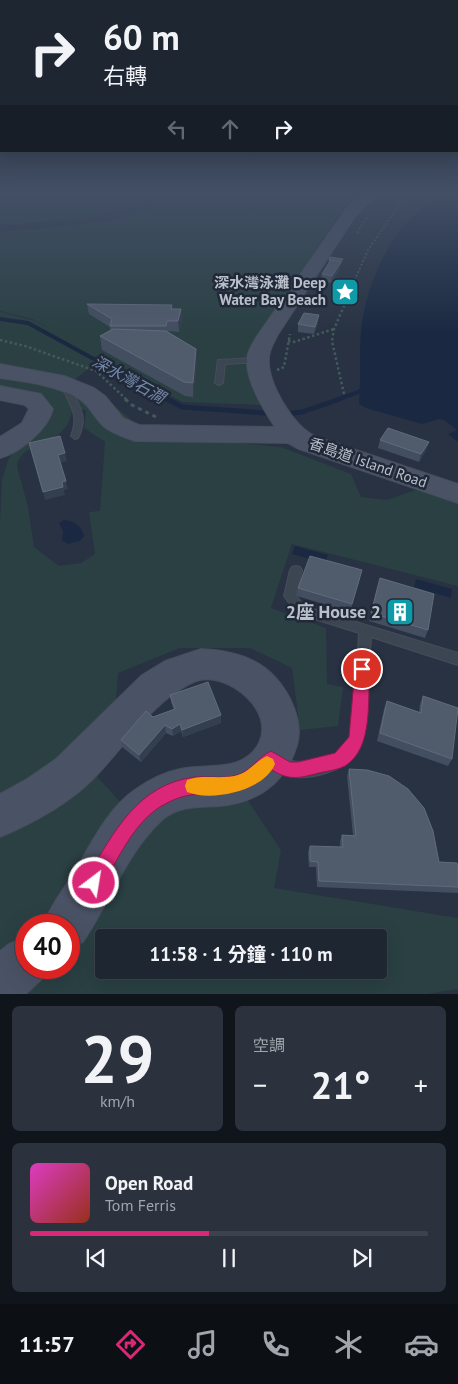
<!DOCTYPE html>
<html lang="zh-TW">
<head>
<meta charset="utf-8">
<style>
	:root { --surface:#1e2632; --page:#2b323e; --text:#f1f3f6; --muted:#a1a5ac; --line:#3c434d; --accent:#db2777 }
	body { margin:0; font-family:"PT Sans","Noto Sans TC",sans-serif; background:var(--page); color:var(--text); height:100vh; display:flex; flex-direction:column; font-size:19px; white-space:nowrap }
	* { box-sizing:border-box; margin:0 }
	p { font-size:16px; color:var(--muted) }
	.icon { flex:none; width:28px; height:28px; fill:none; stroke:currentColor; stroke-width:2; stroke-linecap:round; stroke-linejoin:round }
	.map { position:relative; height:994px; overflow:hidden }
	.details { display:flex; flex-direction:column; gap:12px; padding:12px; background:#10151c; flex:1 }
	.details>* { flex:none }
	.hud { position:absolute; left:0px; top:0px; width:459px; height:152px; box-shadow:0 5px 20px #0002,0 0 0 1px var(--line); background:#1e2632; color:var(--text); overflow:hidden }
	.speed { position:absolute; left:15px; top:914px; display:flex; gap:10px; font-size:25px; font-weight:700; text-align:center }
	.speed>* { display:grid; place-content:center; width:65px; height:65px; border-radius:50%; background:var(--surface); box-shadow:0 5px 20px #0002,0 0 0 1px var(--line); line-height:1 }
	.speed .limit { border:8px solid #d22; background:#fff; color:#111 }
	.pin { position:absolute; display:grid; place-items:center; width:42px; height:42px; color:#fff; margin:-21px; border:2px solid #fff; border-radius:50%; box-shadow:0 1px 5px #0007 }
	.me { position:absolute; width:55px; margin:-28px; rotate:31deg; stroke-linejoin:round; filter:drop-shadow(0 0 4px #0008) }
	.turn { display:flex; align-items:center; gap:18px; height:105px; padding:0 20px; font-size:22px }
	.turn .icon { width:65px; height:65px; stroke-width:2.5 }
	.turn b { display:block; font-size:35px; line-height:42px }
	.lanes { display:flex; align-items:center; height:48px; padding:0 20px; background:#0003; justify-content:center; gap:25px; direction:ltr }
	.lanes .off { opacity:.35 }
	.big { font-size:38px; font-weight:700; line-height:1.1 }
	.details .card { flex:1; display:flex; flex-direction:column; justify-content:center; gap:8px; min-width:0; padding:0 18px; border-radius:8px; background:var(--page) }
	.details .dial { align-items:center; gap:0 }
	.dial b { font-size:65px; line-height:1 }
	.song { display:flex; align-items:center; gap:15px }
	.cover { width:60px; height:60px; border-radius:8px; background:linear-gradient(135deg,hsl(310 70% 55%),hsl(10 70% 35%)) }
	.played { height:5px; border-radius:2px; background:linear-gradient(90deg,var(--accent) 45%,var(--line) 45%) }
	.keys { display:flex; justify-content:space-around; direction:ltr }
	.heat { display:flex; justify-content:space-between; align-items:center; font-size:28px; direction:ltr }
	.details .tiles { flex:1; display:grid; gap:12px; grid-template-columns:1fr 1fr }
	.card:last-child { grid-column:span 2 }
	.trip { position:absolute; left:95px; top:929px; width:292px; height:50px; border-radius:5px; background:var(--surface); box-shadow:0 5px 20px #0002,0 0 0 1px var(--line); font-weight:700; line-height:50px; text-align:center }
	.tab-bar { display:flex; height:80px; justify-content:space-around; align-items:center; background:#0c0f14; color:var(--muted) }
	.tab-bar .icon { width:35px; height:35px }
	.tab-bar .selected { color:var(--accent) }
	.tab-bar b { font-size:22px; color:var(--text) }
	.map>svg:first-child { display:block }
	.green { fill:#2a4043; fill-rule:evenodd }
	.water { fill:#1a2941 }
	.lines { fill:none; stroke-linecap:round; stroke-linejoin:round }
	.stream-far1 { stroke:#1a2941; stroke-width:4 }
	.stream { stroke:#1a2941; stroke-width:5 }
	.lane-casing { stroke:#464d5b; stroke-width:2 }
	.secondary-casing { stroke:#464d5b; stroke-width:2 }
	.path-far2 { stroke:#43595b; stroke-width:2; stroke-dasharray:2 2; stroke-linecap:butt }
	.path-far1 { stroke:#43595b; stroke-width:2.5; stroke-dasharray:2.5 2.5; stroke-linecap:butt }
	.path { stroke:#43595b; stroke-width:3; stroke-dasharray:4 4; stroke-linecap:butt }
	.lane { fill:#3c4552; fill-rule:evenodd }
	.secondary { fill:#4a5365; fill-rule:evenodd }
	.wall { fill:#434f60 }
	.shaded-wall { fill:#333e4f }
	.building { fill:#505b6c; stroke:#606b7b }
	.route { fill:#db2777; stroke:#8e194d }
	.slow { fill:#f59e0b }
	.labels { text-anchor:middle; stroke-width:5; stroke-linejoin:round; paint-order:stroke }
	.far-poi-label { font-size:15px; font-weight:bold; fill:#b9c0cc; stroke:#212938; text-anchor:end }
	.far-street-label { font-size:15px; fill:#b9c0cc; stroke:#212938 }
	.far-water-label { font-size:16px; font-style:italic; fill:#7489aa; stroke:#212938 }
	.poi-label { font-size:18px; font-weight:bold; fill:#b9c0cc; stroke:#212938; text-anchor:end }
</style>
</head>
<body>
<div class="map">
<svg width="458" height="994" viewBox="0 0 458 994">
	<rect width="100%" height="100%" fill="#283242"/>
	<g class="green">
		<polygon points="0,194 172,194 93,217 6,225 0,224"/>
		<path d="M189,194H357L344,206L246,356L261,405L182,402L103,358L74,380L100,394L140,427L202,440L281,447L351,474L361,497L387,500L418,489L458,501V586L292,544L271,608L326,628L327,684L343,687L338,726L300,730L292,668L250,648H180L118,673L113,740L92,771L123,805L240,789L281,850L274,888L458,918V989L427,994H0V523L2,480L8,460L18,445L32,409L22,404L0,399V312L35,321L51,329L33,319L0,311V232L106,222ZM86,410L84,428L105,442L100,511L89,512L95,554L81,563L59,566L34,547L28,507L17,466C22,438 66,449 72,411ZM26,925H69V968H26ZM104,938H379V970H104Z"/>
	</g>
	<g class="water">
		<path d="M445,194H458V442L448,434L457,430L444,420L440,419L422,424L366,408L359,404C361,380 359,355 361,331C366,280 396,215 445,194Z"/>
		<path d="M64,520C74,521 82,526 84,536L80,541L68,544L62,540L63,531L59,523Z"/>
		<polygon points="295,546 328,555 325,563 292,554"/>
		<polygon points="416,579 452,589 451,598 414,587"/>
	</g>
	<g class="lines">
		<g class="stream-far1">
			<polyline points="0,319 28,323 169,400"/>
			<polyline points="336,400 364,390"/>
		</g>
		<g class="stream">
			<polyline points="167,399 182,407 266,413"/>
			<polyline points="287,414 302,412 340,399"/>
		</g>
		<defs>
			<g id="lane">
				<polygon points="257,358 261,360 260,362 225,364 223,383 219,385 215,383 218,360"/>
				<path d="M62,382H65L69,384C77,405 90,415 78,438L75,439L71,436C80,413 69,405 61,384Z"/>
				<path d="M296,566L300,567L302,570L296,595L303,605L310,608L458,653V665L371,637L366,725C364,735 362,747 355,755C342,771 313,779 293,777C285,776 278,772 271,768L269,763L271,758L276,756C292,763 299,763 317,760C328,758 340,754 346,744C358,727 357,656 359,633L302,615L295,611L284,596L290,570L292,567Z"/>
			</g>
			<g id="secondary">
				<path d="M362,194H377L356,215L277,336C274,343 269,350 269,358C267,383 294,428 317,437L458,484V503L299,449L288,443L135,441C126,438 115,434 107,429C95,421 91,405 78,398C55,385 26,382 0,378V364L64,376L94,388L105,396L123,418L139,425L275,427C263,409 245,380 247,358C248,350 253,343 257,336L346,209Z"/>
				<path d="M0,386L41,394L53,409C48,429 20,453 0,458V437L22,423L29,409L25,405L0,400Z"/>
				<path d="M201,649C227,650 255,656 274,676C290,693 304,722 297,745C286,783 257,803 219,806C198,807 177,806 161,821C126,854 110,902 83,942L69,947V925H43C50,907 61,893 71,877C90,847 106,809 136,789C149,780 165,772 180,769C207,763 244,773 259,743C275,710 229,674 200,680C191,682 184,687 176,692C143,715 121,751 93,779C67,805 33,823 0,837V794L27,779L56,759L142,675L165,661Z"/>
				<polygon points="26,937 26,968 48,968 43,978 26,994 0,994 0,951 9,944"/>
			</g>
		</defs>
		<use href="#lane" class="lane-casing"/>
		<use href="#secondary" class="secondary-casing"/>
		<g class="path-far2">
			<polyline points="357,233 367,217"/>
			<polyline points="353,284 368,250 407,194"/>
		</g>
		<g class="path-far1">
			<polyline points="0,340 25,346 96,371 127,400"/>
			<polyline points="288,341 294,342 334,329"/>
			<polyline points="277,370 284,367 290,334"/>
			<polyline points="344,394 332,341 334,329 354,283"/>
		</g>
		<polyline class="path" points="125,399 132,405 156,417"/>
		<use href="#lane" class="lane"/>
		<use href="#secondary" class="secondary"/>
	</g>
	<g class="wall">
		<polygon points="329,260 342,262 340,266 340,268 331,283 321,281 322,274 328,264"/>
		<polygon points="87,304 181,309 182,320 179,332 168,331 197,362 193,397 185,396 102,350 100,336 110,331 110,327 89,314"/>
		<polygon points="318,323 314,334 298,332 298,324"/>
		<polygon points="380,440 429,442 426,450 419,462 378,448"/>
		<polygon points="360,578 350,612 297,596 298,588"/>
		<polygon points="380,578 428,630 425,638 369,621"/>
		<polygon points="170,695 221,715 221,723 183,737 181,731 173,736 166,733 141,762 122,747 121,740 153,717 174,710 171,702"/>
		<polygon points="423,696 452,759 448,766 377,741 384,709 387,701 419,712 420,704"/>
		<polygon points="349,769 439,862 458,867 458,893 317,887 316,867 309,867 308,852 310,846 340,847 340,841 342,835 353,835 347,776"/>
	</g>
	<g class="shaded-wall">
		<polygon points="341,262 340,268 331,283 332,276"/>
		<polygon points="181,309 182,320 179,332 178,321"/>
		<polygon points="319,315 318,323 314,334 315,327"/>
		<polygon points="196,349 197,362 193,397 193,383"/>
		<polygon points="429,442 426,450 419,462 421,454"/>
		<polygon points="65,453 67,461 60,463 58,455"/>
		<polygon points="66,481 68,489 64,490 65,495 45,500 43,492 62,482"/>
		<polygon points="221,715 221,723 183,737 182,730"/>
		<polygon points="180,724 181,731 173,736 172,729"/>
		<polygon points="165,725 166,733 141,762 139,755"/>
	</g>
	<g class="building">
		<polygon points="330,257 343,259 341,262 329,260"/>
		<polygon points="331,260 341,262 332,276 322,274"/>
		<polygon points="87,304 172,305 171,309 181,309 178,321 167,321 166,326 110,326 112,319"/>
		<polygon points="304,313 319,315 315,327 298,324"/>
		<polygon points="113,329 166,331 196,349 193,383 184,382 100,336"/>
		<polygon points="388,428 429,442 421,454 380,440"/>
		<polygon points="60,436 65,453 58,455 66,481 62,482 63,487 43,492 29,443"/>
		<polygon points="310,556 362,570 352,604 298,588"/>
		<polygon points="380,578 434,594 428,630 371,613"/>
		<polygon points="208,682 221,715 182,730 180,724 172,729 165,725 139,755 121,740 146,711 153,717 175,709 170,695"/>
		<polygon points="423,696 458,708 452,759 380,733 387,701 421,713"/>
		<polygon points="349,769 367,770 389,776 408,789 424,808 433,831 439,862 457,863 458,867 458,887 319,881 318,862 310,861 310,846 343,847 342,835 356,836"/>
	</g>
	<linearGradient id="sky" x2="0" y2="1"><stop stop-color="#161c24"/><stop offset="0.58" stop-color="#424f65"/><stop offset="1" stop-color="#424f65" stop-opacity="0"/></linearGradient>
	<rect width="458" height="333" fill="url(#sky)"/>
	<path class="route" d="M362,663L368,665L370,669C367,699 374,748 345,766C338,770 327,771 319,773C300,778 289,781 272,770C232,809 206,782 167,803C134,819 118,860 100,890L94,892L87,890L85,883L87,877C114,832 138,784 195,777C209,776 223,779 237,775C251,771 258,757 271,751L290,762H298L335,753L349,737L355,669L357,665Z"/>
	<path class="slow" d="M267,756L273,759L275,764C264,791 212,802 187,792L185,786L187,780C203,774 221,780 238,775C249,772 256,761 267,756Z"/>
	<defs>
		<symbol id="sight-square" viewBox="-11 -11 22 22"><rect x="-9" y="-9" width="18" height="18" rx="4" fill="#0f9aa8" stroke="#212938"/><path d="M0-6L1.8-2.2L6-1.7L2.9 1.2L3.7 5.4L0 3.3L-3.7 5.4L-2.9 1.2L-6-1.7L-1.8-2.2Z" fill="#fff"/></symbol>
		<symbol id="building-square" viewBox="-11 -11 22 22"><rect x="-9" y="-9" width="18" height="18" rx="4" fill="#0f9aa8" stroke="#212938"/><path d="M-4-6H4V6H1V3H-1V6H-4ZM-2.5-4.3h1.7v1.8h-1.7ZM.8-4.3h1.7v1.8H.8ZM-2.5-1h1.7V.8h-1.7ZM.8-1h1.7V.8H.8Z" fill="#fff"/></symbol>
	</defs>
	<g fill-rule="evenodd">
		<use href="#sight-square" x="329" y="276" width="32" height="32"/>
		<use href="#building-square" x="384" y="596" width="32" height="32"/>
	</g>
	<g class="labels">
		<g class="far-poi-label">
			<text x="326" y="288">深水灣泳灘 Deep<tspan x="326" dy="17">Water Bay Beach</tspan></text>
		</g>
		<g class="far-street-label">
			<text transform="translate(368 463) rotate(19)" y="5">香島道 Island Road</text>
		</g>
		<g class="far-water-label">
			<text transform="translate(129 379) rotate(29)" y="6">深水灣石澗</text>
		</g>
		<g class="poi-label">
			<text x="381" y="618">2座 House 2</text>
		</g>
	</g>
</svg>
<div class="speed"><div class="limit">40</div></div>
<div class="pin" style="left:362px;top:669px;background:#d93025"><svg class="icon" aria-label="arrive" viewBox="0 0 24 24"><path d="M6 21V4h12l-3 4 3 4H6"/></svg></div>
<svg class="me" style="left:94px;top:883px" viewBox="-20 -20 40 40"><circle r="17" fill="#db2777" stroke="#fff" stroke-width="3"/><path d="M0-11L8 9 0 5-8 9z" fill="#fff"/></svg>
<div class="trip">11:58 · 1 分鐘 · 110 m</div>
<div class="hud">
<div class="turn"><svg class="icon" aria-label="right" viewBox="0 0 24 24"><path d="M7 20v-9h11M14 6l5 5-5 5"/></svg><div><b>60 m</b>右轉</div></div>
<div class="lanes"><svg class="icon off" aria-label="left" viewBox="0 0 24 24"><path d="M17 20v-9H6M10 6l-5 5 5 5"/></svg><svg class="icon off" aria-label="ahead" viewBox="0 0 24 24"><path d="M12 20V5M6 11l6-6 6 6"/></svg><svg class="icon" aria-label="right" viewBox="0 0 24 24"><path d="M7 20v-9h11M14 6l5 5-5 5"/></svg></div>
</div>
</div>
<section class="details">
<div class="tiles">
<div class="card dial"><b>29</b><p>km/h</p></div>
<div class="card"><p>空調</p>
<div class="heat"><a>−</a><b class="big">21°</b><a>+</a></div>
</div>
<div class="card">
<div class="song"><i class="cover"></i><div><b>Open Road</b><p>Tom Ferris</p></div></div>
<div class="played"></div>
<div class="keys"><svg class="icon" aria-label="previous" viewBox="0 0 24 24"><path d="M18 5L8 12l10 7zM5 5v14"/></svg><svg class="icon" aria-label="pause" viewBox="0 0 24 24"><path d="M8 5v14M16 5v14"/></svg><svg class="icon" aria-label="next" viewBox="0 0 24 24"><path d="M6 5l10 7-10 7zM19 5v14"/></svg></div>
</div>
</div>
</section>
<nav class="tab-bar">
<b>11:57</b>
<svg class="icon selected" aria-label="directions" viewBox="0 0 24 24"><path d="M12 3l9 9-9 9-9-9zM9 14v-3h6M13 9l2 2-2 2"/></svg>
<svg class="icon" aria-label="music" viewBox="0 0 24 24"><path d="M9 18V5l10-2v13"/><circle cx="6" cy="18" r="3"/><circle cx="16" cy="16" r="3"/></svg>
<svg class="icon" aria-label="phone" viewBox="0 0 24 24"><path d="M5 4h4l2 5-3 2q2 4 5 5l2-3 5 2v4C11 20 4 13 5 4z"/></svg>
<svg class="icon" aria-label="climate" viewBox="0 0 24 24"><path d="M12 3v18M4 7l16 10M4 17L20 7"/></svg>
<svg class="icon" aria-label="car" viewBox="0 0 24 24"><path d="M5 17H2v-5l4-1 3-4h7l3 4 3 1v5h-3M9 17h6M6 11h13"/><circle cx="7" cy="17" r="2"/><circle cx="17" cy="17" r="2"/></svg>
</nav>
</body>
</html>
